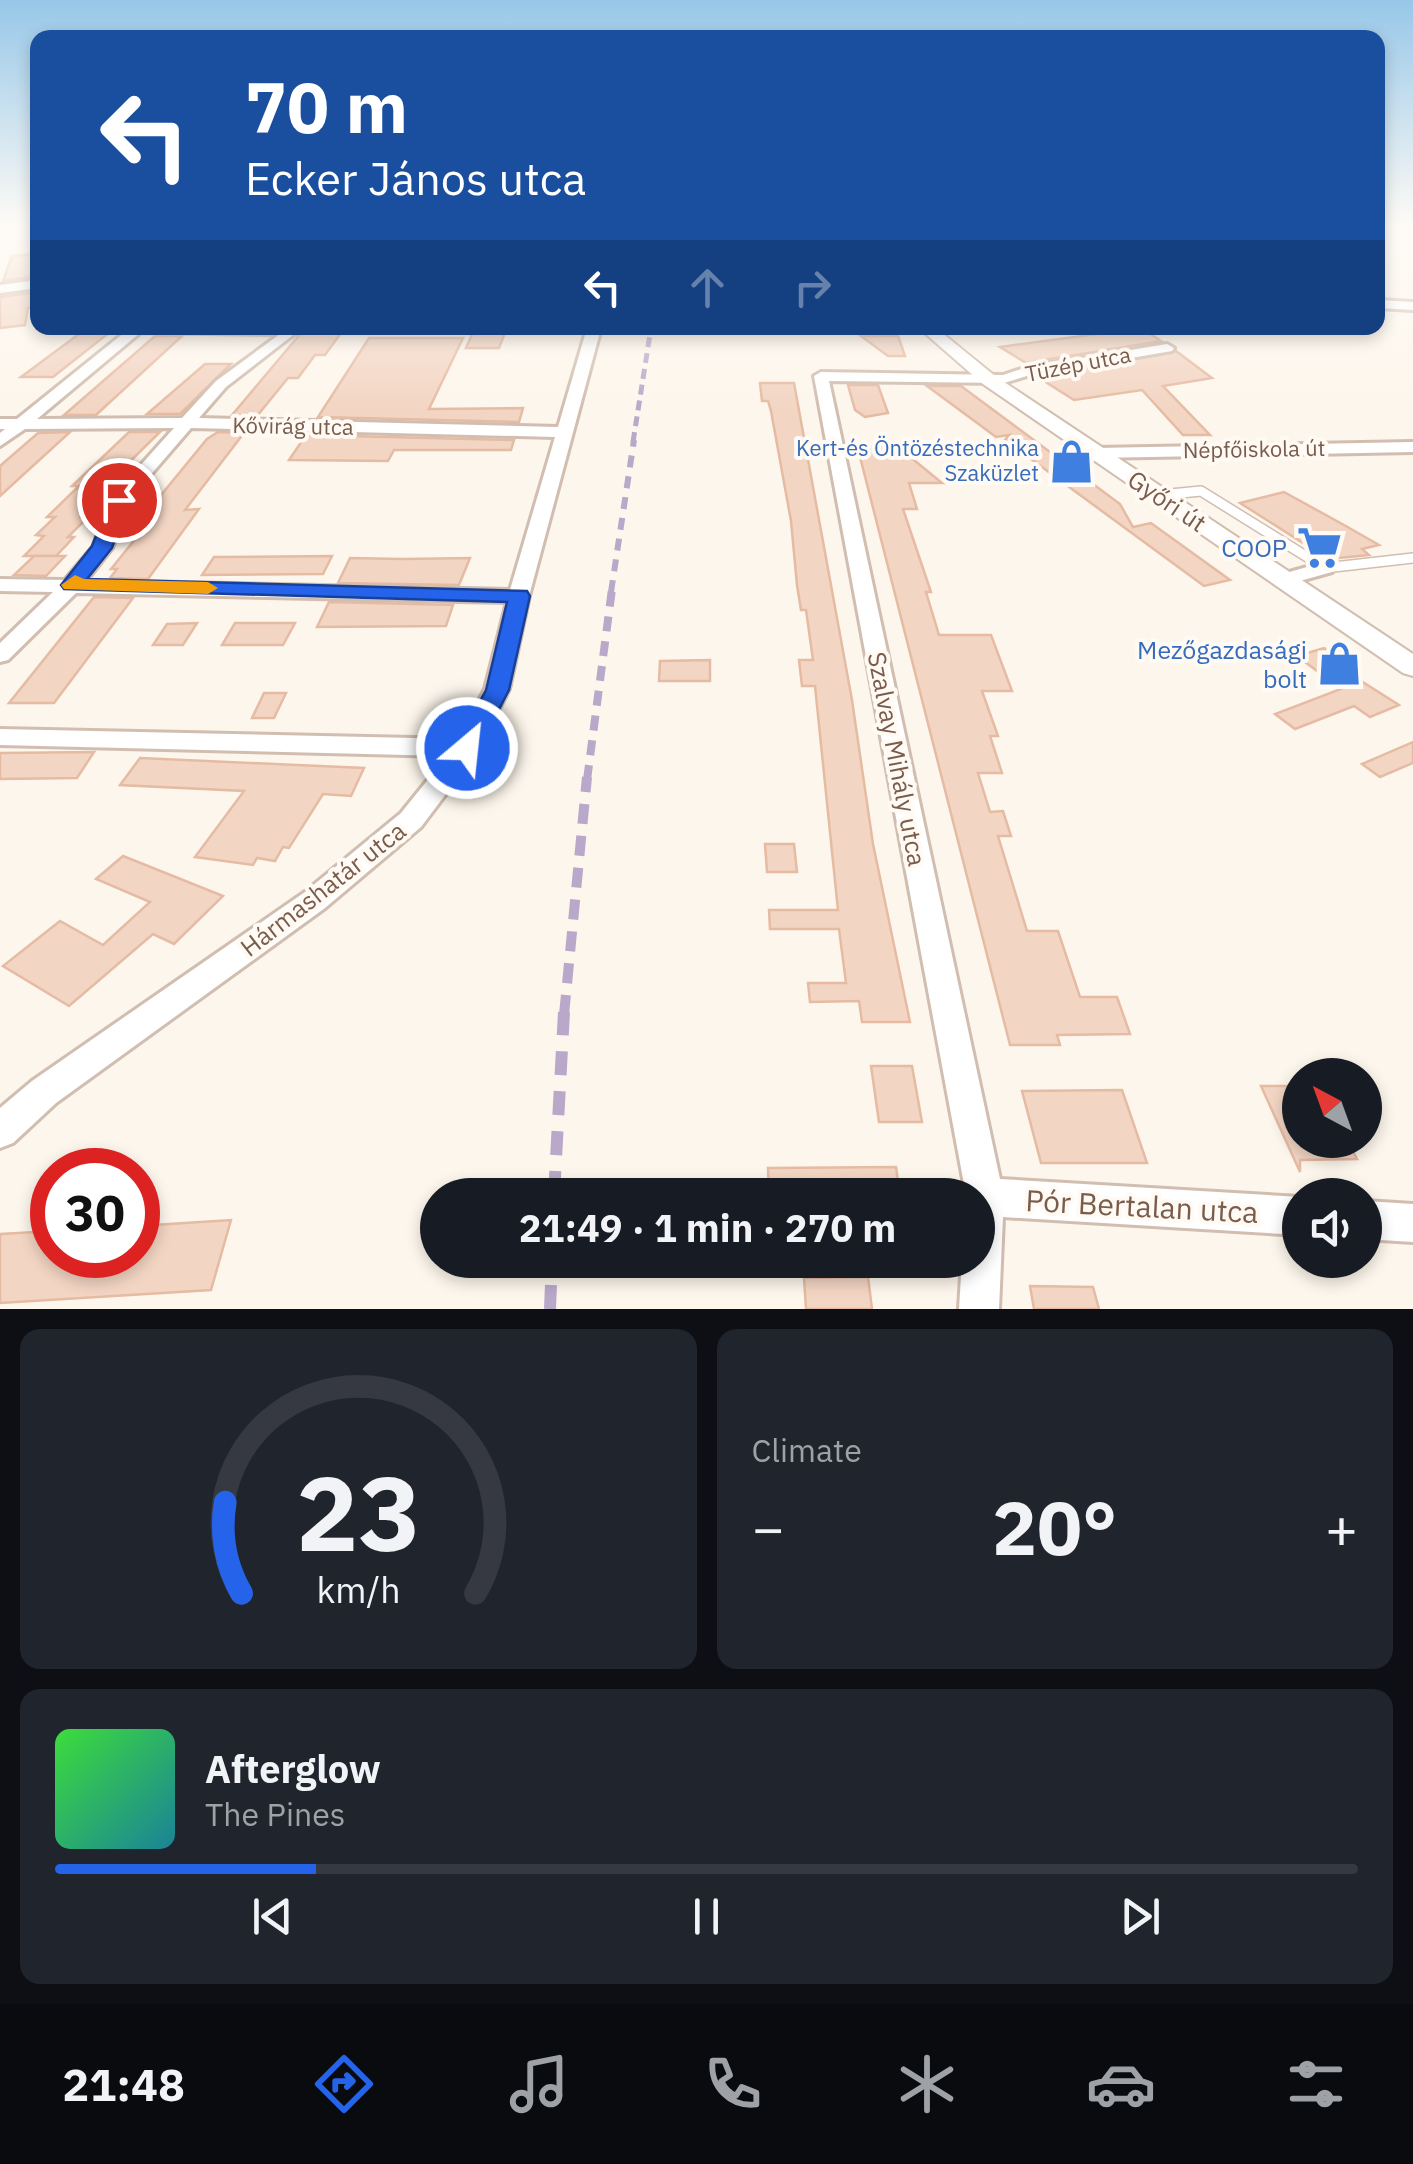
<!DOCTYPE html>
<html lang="en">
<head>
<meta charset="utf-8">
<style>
	:root { --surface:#171b24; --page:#20242c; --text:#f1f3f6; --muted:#9ea1a6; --line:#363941; --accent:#2563eb }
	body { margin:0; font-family:"IBM Plex Sans",sans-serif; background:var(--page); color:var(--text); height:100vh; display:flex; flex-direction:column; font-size:38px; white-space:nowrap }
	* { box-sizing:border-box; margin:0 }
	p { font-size:32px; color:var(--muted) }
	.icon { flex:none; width:55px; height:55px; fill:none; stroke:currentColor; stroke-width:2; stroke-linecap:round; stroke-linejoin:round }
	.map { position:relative; height:1309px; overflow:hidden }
	.drawer { display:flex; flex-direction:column; gap:20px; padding:20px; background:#0d0f14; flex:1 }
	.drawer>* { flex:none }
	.banner { position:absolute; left:30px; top:30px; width:1355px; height:305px; border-radius:20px; box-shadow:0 5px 15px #0003; background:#1a4fa0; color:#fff; overflow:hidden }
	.needle { width:65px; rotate:319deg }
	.fabs { position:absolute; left:1282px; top:1058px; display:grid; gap:20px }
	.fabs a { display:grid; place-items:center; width:100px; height:100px; border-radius:50%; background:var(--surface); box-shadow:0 5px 15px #0003; font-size:50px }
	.speed { position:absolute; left:30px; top:1148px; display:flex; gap:20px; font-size:50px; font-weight:700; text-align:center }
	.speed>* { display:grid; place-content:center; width:130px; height:130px; border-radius:50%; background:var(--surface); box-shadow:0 5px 15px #0003; line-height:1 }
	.speed .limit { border:15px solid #d22; background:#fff; color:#111 }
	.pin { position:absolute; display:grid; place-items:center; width:85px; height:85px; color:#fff; margin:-42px; border:5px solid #fff; border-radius:50%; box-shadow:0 2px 10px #0007 }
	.me { position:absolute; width:110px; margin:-55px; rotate:28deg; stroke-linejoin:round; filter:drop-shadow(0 0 8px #0008) }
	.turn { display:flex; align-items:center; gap:35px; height:210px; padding:0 50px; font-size:45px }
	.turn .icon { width:130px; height:130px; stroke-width:2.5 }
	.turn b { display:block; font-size:70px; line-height:85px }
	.lanes { display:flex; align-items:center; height:95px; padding:0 50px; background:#0003; justify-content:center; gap:50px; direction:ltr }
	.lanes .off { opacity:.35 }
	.big { font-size:75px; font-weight:700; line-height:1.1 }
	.drawer .widget { flex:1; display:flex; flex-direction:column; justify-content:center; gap:15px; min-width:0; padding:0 35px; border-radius:20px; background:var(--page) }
	.drawer .dial { align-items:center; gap:0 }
	.dial svg { height:260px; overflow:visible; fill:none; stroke:var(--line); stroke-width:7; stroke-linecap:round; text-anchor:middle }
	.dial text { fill:var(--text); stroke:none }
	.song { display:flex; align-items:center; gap:30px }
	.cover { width:120px; height:120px; border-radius:15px; background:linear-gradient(135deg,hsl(120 70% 55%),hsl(190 70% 35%)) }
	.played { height:10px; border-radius:5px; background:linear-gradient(90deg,var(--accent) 20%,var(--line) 20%) }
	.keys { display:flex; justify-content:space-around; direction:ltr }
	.heat { display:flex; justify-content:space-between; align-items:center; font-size:55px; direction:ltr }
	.drawer .tiles { flex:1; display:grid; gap:20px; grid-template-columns:1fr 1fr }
	.widget:last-child { grid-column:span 2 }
	.trip { position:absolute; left:420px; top:1178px; width:575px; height:100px; border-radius:50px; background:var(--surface); box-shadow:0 5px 15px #0003; font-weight:700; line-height:100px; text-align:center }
	.dock { display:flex; height:160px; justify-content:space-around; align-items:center; background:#090b0e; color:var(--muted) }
	.dock .icon { width:70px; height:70px }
	.dock .on { color:var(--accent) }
	.dock b { font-size:45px; color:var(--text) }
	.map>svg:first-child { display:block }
	.building { fill:#f3d5c3; stroke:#e6bba3; stroke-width:2.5 }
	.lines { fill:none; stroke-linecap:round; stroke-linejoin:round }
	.service-casing { stroke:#d1beb0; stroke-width:12 }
	.minor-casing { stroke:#d1beb0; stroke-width:6 }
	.tertiary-casing { stroke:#d1beb0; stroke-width:4 }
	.service { stroke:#fff; stroke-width:9 }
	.minor { fill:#fff; fill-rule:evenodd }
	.tertiary { fill:#fff; fill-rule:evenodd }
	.rail-far4 { stroke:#b9a8c9; stroke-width:5; stroke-dasharray:10 6; stroke-linecap:butt }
	.rail-far3 { stroke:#b9a8c9; stroke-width:6; stroke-dasharray:12 9; stroke-linecap:butt }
	.rail-far2 { stroke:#b9a8c9; stroke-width:8; stroke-dasharray:15 10; stroke-linecap:butt }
	.rail-far1 { stroke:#b9a8c9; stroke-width:10; stroke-dasharray:20 12; stroke-linecap:butt }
	.rail { stroke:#b9a8c9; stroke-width:12; stroke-dasharray:24 16; stroke-linecap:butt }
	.route { fill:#2563eb; stroke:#184099; stroke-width:2.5 }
	.slow { fill:#f59e0b }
	.labels { text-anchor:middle; stroke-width:8; stroke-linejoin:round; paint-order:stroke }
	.far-street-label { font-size:22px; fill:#7a5c4d; stroke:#fffaf3 }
	.far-shop-label { font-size:22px; fill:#366cbe; stroke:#fffaf3; text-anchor:end }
	.street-label { font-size:25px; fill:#7a5c4d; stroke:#fffaf3 }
	.shop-label { font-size:25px; fill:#366cbe; stroke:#fffaf3; text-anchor:end }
	.near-street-label { font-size:30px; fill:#7a5c4d; stroke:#fffaf3 }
</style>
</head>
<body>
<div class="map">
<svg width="1413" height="1309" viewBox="0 0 1413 1309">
	<rect width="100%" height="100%" fill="#fdf6ec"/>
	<g class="building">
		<polygon points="34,254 32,261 38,261 38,276 3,281 12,256"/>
		<polygon points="38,292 38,306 28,308 25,325 0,328 0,297"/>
		<polygon points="87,328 115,328 53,377 21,377"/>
		<polygon points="1142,328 1161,341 1026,363 1000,347"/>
		<polygon points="474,330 506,330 499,348 466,348"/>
		<polygon points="301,333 341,333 325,355 315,355 298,378 288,378 257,416 232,415"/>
		<polygon points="155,336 182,336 96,415 64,415"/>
		<polygon points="861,336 898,336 905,356 888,356"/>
		<polygon points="369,338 463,338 429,409 523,408 519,422 318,417"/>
		<polygon points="1176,351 1212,378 1163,386 1210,435 1183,435 1142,390 1074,400 1044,381 1051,380 1045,376"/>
		<polygon points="205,364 231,364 180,414 147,414"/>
		<polygon points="760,383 794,383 852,700 873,844 910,1022 862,1022 859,1001 810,1002 808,983 846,983 839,929 770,929 769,910 838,910 815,686 802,686 799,660 813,660 806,610 801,610 797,585 791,521 771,411 768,401 762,401"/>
		<polygon points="848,385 878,385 888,413 865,417 855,410"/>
		<polygon points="927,386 961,386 1120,504 1133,527 1151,523 1230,580 1204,586 1005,440 1009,435 996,437"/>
		<polygon points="70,432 0,496 0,466 38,433"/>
		<polygon points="129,432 160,432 103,488 106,491 81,517 88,517 68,537 74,537 56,556 24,556 44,536 36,535 55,517 47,517 79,486 72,486"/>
		<polygon points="218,432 244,433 185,510 199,509 148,579 110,578 117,569 111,569 158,511 148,511 207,439"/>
		<polygon points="306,435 514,440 511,450 394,450 388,461 289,460"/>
		<polygon points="892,442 942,483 909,483 917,509 903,509 931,592 926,592 939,635 991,635 1012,691 982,691 998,736 990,736 1002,773 978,773 990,812 1003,811 1011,836 998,836 1027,931 1058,931 1080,997 1117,997 1130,1034 1057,1035 1060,1045 1010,1045 858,449"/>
		<polygon points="1284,492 1344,525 1379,545 1362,549 1369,555 1328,559 1240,503"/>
		<polygon points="34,556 65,556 46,576 14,575"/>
		<polygon points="332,556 323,574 202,575 214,557"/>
		<polygon points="350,558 402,559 470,558 459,585 338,583"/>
		<polygon points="94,597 133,598 54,703 9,703"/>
		<polygon points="329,602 453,605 446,626 317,627"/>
		<polygon points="197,623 183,645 153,645 167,624"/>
		<polygon points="235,623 295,623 283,645 222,645"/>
		<polygon points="1324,648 1355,670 1347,672 1399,705 1370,717 1354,706 1295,729 1275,714 1341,689 1297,656"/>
		<polygon points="710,660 710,681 659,681 660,661"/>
		<polygon points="264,693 286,693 274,718 252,718"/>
		<polygon points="1413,742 1413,763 1380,777 1362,764"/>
		<polygon points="94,752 77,778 0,779 0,753"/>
		<polygon points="140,758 364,768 351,796 323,794 289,848 283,847 275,861 257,858 253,865 195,857 244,791 120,785"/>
		<polygon points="765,844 794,844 797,872 767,872"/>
		<polygon points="123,856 223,896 174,944 153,934 69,1006 3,966 60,921 103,945 150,902 96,879"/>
		<polygon points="871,1066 912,1066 922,1122 879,1122"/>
		<polygon points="1261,1086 1300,1086 1300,1140 1347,1140 1357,1159 1300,1160 1300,1172"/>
		<polygon points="1122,1090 1147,1163 1041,1163 1022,1091"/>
		<polygon points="896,1167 900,1195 769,1195 768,1168"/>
		<polygon points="231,1220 211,1290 0,1303 0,1234 52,1231 52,1255 138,1255 138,1226"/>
		<polygon points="868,1277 872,1309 806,1309 804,1278"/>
		<polygon points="1030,1286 1093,1287 1099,1309 1034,1309"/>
	</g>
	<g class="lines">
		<defs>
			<polyline id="service" points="1160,495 1201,491 1325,568 1413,558"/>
			<g id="minor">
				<polygon points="38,280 38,288 0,293 0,285"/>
				<polygon points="1378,300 1413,302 1413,310 1378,308"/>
				<path d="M130,328H302L226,387L199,418L558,427L587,328H601L529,596L509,689L476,754L421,827L325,908L56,1103L13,1143L0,1148V1108L32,1081L305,892L401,813L447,756L0,745V729L459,739L485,689L507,602L76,593L8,660L0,662V643L53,592L0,591V579L65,580L93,547L113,496L174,428L25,429L0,446V433L5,429H0V419H17ZM141,332L280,334L216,381L182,418L37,419ZM191,428L555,437L510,590L86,581L112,548L128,501Z"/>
				<polygon points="1167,344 1174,348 1172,351 1030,375 1004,383 829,381 1000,1179 1300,1197 1300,1235 1003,1217 999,1309 959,1309 962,1260 978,1260 978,1195 966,1195 814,376 821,372 1003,375 1027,367"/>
				<polygon points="1413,442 1413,452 1096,458 1088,453 1096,448"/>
				<polygon points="1325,562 1335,568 1332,572 1282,586 1272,580 1275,576"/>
				<polygon points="1365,1201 1413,1204 1413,1242 1365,1239"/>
			</g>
			<polygon id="tertiary" points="919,328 936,328 995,376 1413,654 1413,676 1403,673 983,384"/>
		</defs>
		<use href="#service" class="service-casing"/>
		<use href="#minor" class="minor-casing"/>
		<use href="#tertiary" class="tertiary-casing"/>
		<use href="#service" class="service"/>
		<use href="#minor" class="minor"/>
		<use href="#tertiary" class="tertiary"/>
		<polyline class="rail-far4" points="633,442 651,328"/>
		<polyline class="rail-far3" points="611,592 634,440"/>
		<polyline class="rail-far2" points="587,780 612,589"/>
		<polyline class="rail-far1" points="564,1015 587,777"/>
		<g class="rail">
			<polyline points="554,1195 564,1012"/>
			<polyline points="550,1309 552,1260"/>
		</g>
	</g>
	<linearGradient id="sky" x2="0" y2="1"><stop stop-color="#97c7e8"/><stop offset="0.55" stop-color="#fefbf6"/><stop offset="1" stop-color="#fefbf6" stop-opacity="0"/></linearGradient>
	<rect width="1413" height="410" fill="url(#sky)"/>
	<polygon class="route" points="119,494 128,500 112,548 87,579 527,591 530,596 509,690 476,754 467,757 454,748 486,690 507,602 64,589 61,585 92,546 110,500"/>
	<polygon class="slow" points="75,575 84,579 208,582 218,588 208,594 64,589 61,585"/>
	<defs>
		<symbol id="shop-bare" viewBox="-9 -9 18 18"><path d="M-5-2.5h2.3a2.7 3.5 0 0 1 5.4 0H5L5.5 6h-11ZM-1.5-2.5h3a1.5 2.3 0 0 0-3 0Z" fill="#3f7fe0" stroke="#fffaf3" stroke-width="2.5" paint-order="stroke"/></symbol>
		<symbol id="supermarket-bare" viewBox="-9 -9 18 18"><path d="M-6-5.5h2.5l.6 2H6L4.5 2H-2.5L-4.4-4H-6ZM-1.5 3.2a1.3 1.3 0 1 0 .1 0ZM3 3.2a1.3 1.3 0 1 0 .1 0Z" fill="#3f7fe0" stroke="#fffaf3" stroke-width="2.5" paint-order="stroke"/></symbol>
	</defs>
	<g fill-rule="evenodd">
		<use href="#shop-bare" x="1040" y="430" width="63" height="63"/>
		<use href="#supermarket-bare" x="1288" y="516" width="63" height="63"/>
		<use href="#shop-bare" x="1308" y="632" width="63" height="63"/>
	</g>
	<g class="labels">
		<g class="far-street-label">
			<text transform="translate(1078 364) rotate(-11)" y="8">Tüzép utca</text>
			<text transform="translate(293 426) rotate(1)" y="8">Kővirág utca</text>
			<text transform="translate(1254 449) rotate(-1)" y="8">Népfőiskola út</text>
		</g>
		<g class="far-shop-label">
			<text x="1039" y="456">Kert-és Öntözéstechnika<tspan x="1039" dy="25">Szaküzlet</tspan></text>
		</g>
		<g class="street-label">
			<text transform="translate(1167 501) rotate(34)" y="9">Győri út</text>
			<text transform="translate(897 759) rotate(79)" y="9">Szalvay Mihály utca</text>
			<text transform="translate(323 889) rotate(-38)" y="9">Hármashatár utca</text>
		</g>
		<g class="shop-label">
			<text x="1287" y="557">COOP</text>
			<text x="1307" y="659">Mezőgazdasági<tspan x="1307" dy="29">bolt</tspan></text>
		</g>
		<g class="near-street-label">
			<text transform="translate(1142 1207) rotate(3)" y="10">Pór Bertalan utca</text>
		</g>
	</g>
</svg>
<div class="fabs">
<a><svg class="needle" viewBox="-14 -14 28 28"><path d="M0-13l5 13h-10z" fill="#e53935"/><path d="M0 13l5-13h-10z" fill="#9ea1a6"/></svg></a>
<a><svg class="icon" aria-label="sound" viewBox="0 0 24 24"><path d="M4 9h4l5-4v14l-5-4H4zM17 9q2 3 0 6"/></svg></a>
</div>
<div class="speed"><div class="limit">30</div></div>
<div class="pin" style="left:119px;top:500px;background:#d93025"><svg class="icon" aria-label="arrive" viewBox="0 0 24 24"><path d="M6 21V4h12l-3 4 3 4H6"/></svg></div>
<svg class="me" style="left:467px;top:748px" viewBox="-20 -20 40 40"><circle r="17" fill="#2563eb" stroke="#fff" stroke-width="3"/><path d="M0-11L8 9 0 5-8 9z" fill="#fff"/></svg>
<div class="trip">21:49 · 1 min · 270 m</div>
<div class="banner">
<div class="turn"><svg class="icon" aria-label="left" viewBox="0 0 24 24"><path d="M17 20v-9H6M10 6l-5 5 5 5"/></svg><div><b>70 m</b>Ecker János utca</div></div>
<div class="lanes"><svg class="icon" aria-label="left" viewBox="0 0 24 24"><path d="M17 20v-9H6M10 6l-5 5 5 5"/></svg><svg class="icon off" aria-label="ahead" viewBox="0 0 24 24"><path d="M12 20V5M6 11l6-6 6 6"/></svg><svg class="icon off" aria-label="right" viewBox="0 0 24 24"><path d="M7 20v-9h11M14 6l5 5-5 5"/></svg></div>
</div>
</div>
<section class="drawer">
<div class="tiles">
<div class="widget dial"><svg viewBox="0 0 100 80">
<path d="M14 69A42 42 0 1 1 86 69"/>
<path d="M14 69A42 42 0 0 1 9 41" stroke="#2563eb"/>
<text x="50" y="56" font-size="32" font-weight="700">23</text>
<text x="50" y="72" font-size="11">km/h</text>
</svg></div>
<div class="widget"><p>Climate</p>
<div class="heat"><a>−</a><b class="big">20°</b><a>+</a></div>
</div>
<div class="widget">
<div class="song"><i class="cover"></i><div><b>Afterglow</b><p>The Pines</p></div></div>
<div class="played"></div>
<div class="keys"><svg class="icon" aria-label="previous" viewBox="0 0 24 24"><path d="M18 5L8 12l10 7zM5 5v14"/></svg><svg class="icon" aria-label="pause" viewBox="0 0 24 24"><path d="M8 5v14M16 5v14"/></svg><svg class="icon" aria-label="next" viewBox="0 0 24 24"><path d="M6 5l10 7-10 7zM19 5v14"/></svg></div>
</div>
</div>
</section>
<nav class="dock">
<b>21:48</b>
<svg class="icon on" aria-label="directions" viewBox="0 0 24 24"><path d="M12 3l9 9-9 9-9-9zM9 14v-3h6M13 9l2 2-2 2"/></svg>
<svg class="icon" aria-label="music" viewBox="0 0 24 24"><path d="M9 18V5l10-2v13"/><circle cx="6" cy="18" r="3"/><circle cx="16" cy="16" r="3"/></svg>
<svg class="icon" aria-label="phone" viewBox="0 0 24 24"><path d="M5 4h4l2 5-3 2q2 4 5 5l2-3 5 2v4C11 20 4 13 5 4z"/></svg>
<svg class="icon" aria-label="climate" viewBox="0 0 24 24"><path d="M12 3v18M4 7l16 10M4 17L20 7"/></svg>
<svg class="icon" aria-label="car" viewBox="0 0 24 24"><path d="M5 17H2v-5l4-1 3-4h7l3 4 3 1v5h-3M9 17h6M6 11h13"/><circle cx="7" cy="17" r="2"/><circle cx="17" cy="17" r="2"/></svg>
<svg class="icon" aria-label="filters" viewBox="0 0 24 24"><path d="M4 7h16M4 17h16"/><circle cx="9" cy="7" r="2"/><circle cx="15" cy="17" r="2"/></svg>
</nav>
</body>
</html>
